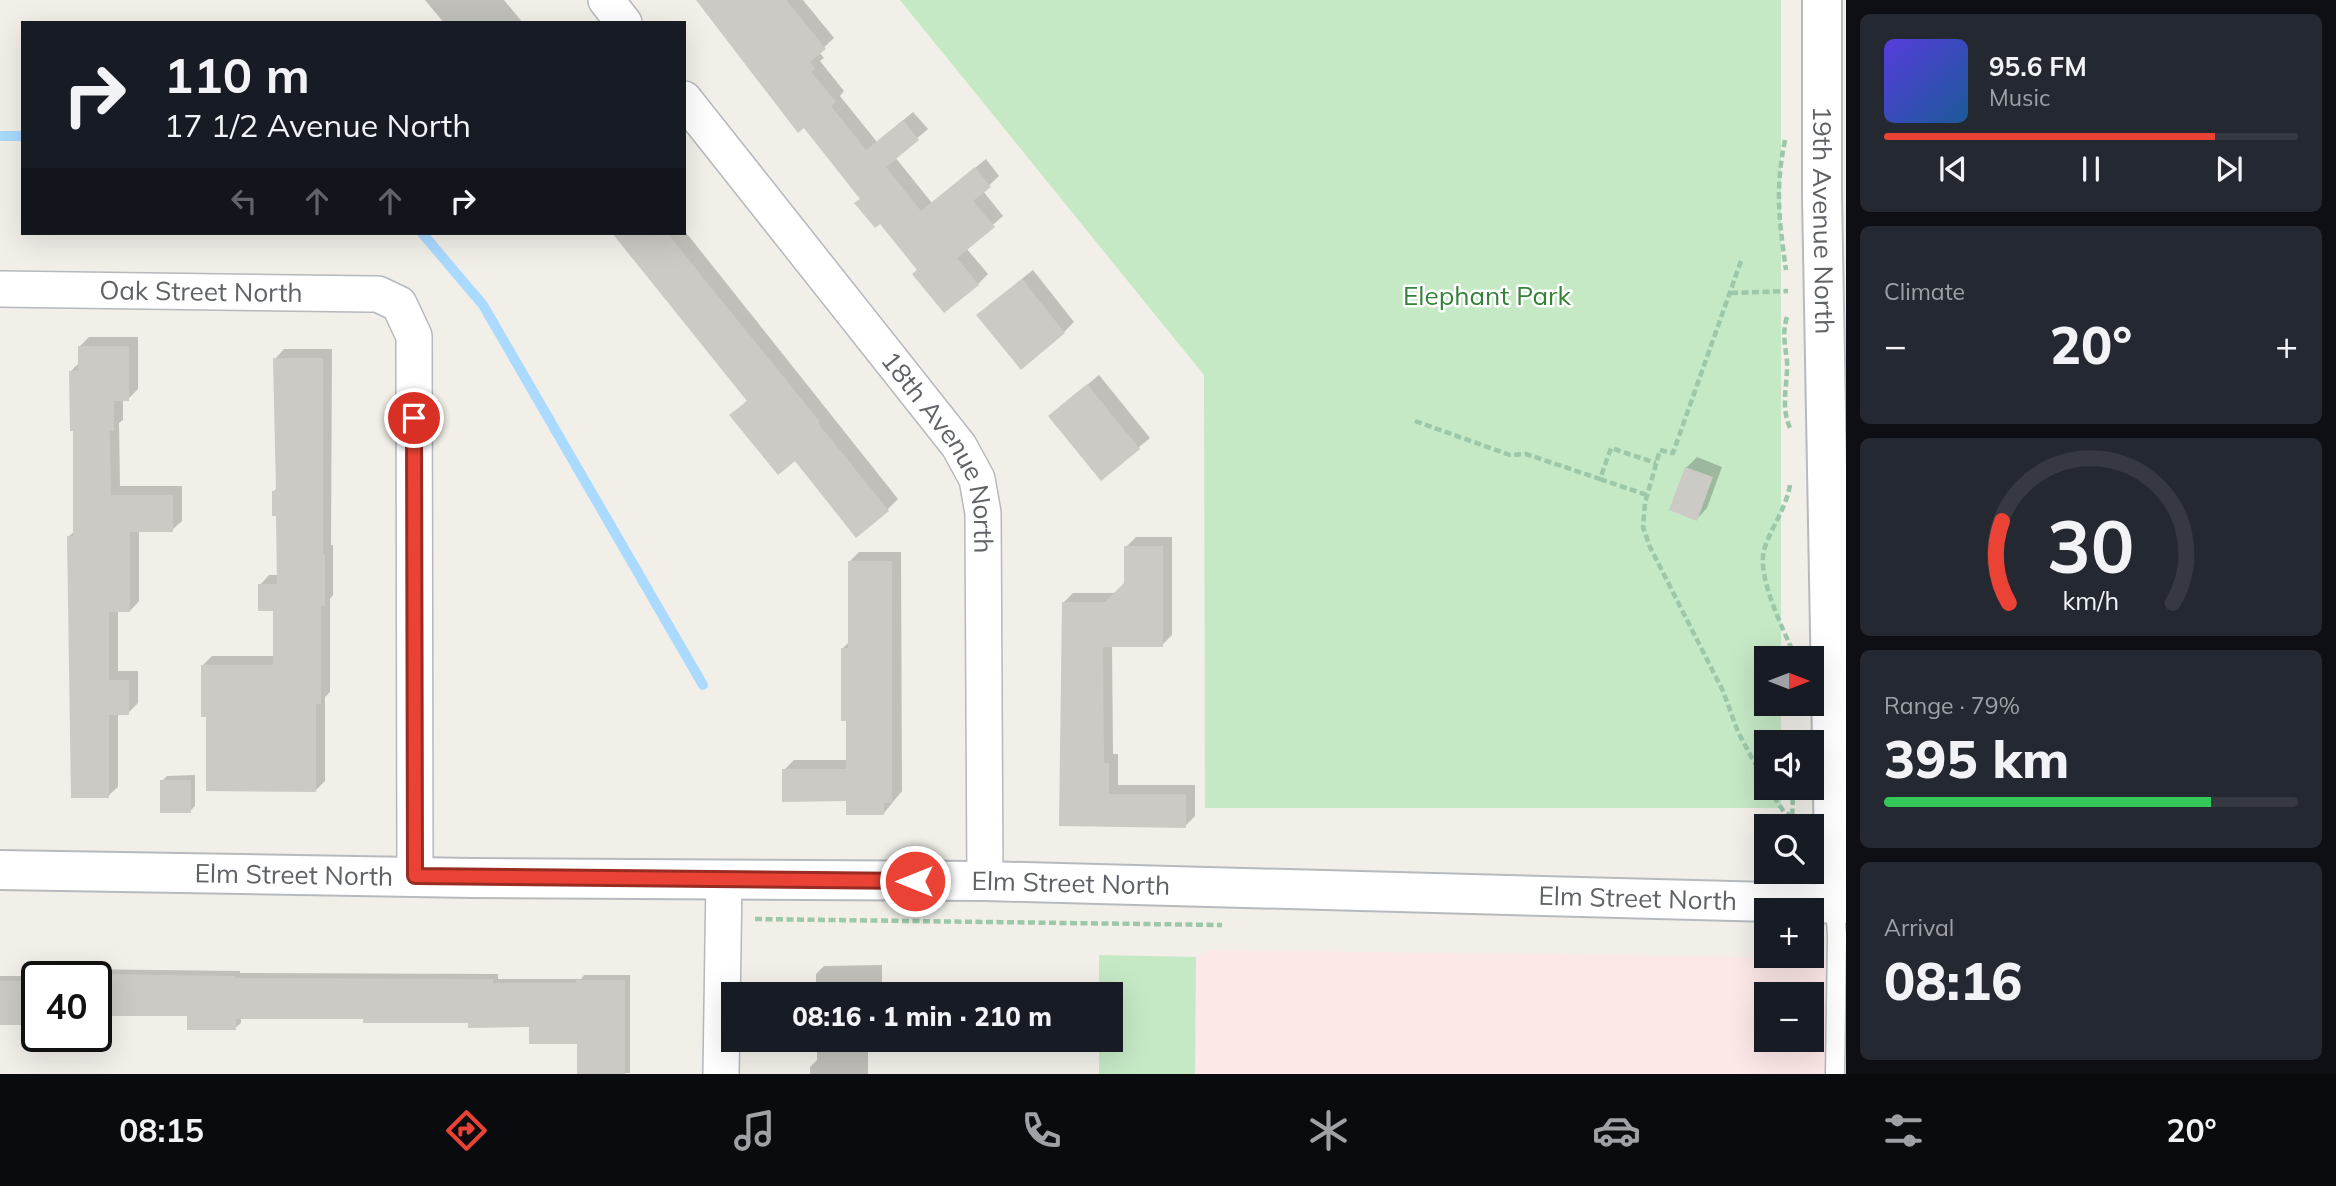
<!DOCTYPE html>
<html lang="en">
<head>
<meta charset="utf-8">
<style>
	:root { --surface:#171b24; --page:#242831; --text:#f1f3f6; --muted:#9ea1a6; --line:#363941; --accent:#ea4335 }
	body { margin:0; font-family:Mulish,sans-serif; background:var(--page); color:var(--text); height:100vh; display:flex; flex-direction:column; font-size:26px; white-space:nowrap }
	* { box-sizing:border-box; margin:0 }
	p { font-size:23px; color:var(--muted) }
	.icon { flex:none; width:38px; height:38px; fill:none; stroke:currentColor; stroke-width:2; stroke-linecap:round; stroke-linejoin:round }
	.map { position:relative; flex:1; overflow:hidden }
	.sheet { display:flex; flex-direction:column; gap:14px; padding:14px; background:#0d0f14; width:490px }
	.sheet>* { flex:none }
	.top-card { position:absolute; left:21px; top:21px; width:665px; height:214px; border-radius:0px; box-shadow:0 7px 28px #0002; background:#171b24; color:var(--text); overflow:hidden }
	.needle { width:46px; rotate:90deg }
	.tools { position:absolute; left:1754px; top:646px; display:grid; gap:14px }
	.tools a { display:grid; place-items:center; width:70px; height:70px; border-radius:0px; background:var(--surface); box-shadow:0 7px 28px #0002; font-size:35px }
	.speed { position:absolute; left:21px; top:961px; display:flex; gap:14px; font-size:35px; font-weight:700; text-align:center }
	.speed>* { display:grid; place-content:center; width:91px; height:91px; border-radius:50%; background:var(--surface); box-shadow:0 7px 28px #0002; line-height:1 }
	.speed .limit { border:4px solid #111; border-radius:10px; background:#fff; color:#111 }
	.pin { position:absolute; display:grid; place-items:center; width:60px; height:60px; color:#fff; margin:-30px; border:4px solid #fff; border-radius:50%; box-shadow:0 2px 7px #0007 }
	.me { position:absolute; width:77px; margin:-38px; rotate:270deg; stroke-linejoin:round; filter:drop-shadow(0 0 5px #0008) }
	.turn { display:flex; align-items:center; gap:24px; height:147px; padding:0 28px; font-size:32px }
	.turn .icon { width:91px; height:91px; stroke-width:2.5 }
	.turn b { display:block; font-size:49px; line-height:60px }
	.lanes { display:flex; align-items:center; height:66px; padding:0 28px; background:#0003; justify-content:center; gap:35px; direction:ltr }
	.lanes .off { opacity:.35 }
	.big { font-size:52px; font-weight:800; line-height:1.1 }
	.sheet .card { flex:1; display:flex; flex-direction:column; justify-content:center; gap:10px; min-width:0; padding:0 24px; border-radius:10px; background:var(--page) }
	.sheet .dial { align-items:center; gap:0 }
	.dial svg { height:182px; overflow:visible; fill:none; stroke:var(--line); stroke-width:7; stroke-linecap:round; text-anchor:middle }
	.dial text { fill:var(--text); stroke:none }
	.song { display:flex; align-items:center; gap:21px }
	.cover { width:84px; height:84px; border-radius:10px; background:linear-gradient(135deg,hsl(250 70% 55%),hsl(210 70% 35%)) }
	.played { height:7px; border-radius:4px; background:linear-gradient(90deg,var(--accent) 80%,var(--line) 80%) }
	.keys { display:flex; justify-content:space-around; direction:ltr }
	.heat { display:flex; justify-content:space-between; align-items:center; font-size:38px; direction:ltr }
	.charge { height:10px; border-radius:5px; background:linear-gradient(90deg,#34c759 79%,var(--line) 0) }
	.trip { position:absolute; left:721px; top:982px; width:402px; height:70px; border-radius:0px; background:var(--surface); box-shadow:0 7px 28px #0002; font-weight:800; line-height:70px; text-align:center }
	.tab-bar { display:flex; height:112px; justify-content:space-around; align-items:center; background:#090b0e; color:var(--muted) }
	.tab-bar .icon { width:49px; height:49px }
	.tab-bar .on { color:var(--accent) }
	.tab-bar b { font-size:32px; color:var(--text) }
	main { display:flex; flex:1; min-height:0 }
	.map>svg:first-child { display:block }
	.medical { fill:#fce8e6; fill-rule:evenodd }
	.green { fill:#c5e8c5 }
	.shadow { fill:#0003 }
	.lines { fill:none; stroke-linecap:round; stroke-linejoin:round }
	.stream { stroke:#aadaff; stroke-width:10 }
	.building { fill:#cccac5 }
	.lane-casing { stroke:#b5b8bc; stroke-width:21 }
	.street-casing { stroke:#b5b8bc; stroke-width:38 }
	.secondary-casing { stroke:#b6babf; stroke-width:42 }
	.path { stroke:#9cc7a9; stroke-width:4.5; stroke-dasharray:7 3.5; stroke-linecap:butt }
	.lane { stroke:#fff; stroke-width:18 }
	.street { stroke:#fff; stroke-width:35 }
	.secondary { stroke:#fff; stroke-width:38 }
	.route-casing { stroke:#982c22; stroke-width:18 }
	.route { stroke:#ea4335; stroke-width:12 }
	.labels { text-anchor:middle; stroke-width:5; stroke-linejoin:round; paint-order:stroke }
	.street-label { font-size:26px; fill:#5f6368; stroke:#fff }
	.park-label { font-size:26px; fill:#348238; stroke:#fff }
</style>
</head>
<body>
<main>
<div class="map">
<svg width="1846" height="1074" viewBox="0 0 1846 1074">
	<rect width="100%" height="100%" fill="#f1efe8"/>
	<path class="medical" d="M1210,950L1846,958V1074H1195L1196,957ZM1766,994H1811V1040H1766Z"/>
	<g class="green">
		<polygon points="900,0 1781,0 1781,658 1766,658 1766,704 1781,704 1781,742 1766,742 1766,788 1781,788 1781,808 1205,808 1204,375"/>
		<polygon points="1099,955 1196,957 1195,1074 1099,1074 1099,1040 1111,1040 1111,994 1099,994"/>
	</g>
	<g class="shadow">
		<polygon points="425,0 504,0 523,23 444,23"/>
		<polygon points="698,0 803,0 834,38 819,52 824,58 820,61 844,91 840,96 877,142 913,112 928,129 895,157 932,203 986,159 999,176 983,191 1003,216 966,248 988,274 978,284 919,270 862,198"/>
		<polygon points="684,230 898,499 887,510 795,459 732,415 748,400 613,233 684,233"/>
		<polygon points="1033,270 1074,322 1064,332 989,305"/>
		<polygon points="89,337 138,337 138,389 128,399 123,399 123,420 119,423 120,486 182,486 182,521 172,530 139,530 139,601 130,611 118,611 118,671 138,671 138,703 128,713 118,713 118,787 108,796 69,536 75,531 75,430 71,371 79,363 79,347"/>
		<polygon points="284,349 332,349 331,545 333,545 333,595 330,599 330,692 325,697 325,781 316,790 208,716 203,665 212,656 274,656 274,609 260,585 269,575 279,575 278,515 274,491 278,487 275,359"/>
		<polygon points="1099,375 1150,438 1101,479 1050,416"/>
		<polygon points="1697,457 1722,467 1707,508 1697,519 1686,468"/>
		<polygon points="1136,537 1172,537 1172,635 1162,645 1112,645 1113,754 1118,754 1118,785 1195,785 1195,816 1185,826 1061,824 1063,603 1073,593 1117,593 1126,583 1126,547"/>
		<polygon points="859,552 901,552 902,791 884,813 784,770 794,760 848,760 843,648 849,642 849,562"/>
		<polygon points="195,775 195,806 190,811 162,781 167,776"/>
		<polygon points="882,965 882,994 816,994 816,974 824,966"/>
		<polygon points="75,969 240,971 240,973 498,974 498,979 581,979 584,975 630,975 630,1073 579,1074 579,1043 530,1026 364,1017 241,1017 241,1023 235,1028 189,1014 97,1014 96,1031 96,976 37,976 37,1023 0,1024 0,976 69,976"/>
		<polygon points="817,1040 868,1040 868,1074 810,1074 810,1067 817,1060"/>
	</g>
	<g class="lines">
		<g class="stream">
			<polyline points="0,136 23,136"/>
			<polyline points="422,233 483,305 703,685"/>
		</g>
	</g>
	<g class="building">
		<polygon points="696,0 786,0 826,49 810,62 815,69 811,72 836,102 831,106 866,150 903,120 919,140 886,167 921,211 975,167 991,187 973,201 995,227 957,258 979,285 944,313 912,274 917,270 880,224 875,228 854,203 860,199 804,128 798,133"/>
		<polygon points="612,233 667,233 820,422 818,423 889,511 856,538 795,461 778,475 729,415 747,401"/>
		<polygon points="1022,279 1065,333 1021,370 976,315"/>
		<polygon points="78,346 129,346 129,401 114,401 114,431 110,431 111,495 173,495 173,532 130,532 130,612 109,612 109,680 129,680 129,715 109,715 109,798 71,798 67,536 73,536 73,431 70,431 69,371 78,371"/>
		<polygon points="273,358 323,358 323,554 325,554 325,606 321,606 321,704 316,704 316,792 206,791 206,717 201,717 201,665 273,665 273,611 258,611 258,584 277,584 276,516 272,516 272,491 276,491"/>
		<polygon points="1087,384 1140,449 1101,481 1048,416"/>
		<polygon points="1685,467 1713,477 1697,521 1669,510"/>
		<polygon points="1124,546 1163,546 1163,647 1103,647 1104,763 1109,763 1109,794 1186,794 1186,828 1059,826 1062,602 1105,602 1124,583"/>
		<polygon points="848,561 892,561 892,803 884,803 884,815 846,815 846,801 782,802 782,769 846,769 846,721 841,721 841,648 848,648"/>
		<rect x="160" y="780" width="31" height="33"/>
		<polygon points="96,974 235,976 235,978 493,979 493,983 576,983 576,980 625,980 625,1074 577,1074 577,1044 529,1044 529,1027 468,1028 468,1023 363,1023 363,1019 236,1019 236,1030 187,1030 187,1016 96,1016"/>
		<rect x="0" y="981" width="26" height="44"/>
	</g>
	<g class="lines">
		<defs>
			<polyline id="lane" points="1835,1074 1837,936 1835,904"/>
			<g id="street">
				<polyline points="606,0 624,23"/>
				<path id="s1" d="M684,99L959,446L977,479L983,513L985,881"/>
				<path id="s2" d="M0,289L371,294H378L399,304L414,336L415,876"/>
				<polyline points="721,1074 724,879"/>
			</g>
			<g id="secondary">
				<path id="s3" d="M1822,0V196L1835,904"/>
				<path id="s4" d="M0,870L472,878L985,881L1846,904"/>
			</g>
		</defs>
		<use href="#lane" class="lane-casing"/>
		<use href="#street" class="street-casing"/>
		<use href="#secondary" class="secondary-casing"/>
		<g class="path">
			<path d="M1785,140C1775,189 1779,220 1786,270"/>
			<polyline points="1741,261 1673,453 1660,450 1645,503 1643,527 1650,547 1723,691 1738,732 1766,784"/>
			<polyline points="1731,293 1788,291"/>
			<path d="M1787,317C1782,333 1785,344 1787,361C1788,385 1780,405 1790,428"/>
			<polyline points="1415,421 1510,455 1526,454 1600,479 1611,448 1656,463"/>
			<polyline points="1600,479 1647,495"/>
			<path d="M1790,485C1786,509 1771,527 1764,550C1757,577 1783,629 1794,654"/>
			<polyline points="1768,788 1784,812 1792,816"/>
			<polyline points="1792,826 1793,788"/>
			<polyline points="755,919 1222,925"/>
		</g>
		<use href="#lane" class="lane"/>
		<use href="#street" class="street"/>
		<use href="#secondary" class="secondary"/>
	</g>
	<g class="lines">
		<defs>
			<polyline id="route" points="414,418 415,876 915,881"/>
		</defs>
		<use href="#route" class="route-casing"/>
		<use href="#route" class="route"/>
	</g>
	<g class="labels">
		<g class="street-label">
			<text dy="9" stroke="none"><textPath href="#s3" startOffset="220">19th Avenue North</textPath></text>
			<text dy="9" stroke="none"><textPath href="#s2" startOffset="201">Oak Street North</textPath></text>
			<text dy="9" stroke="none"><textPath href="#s1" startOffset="441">18th Avenue North</textPath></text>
			<text dy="9" stroke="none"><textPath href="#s4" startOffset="294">Elm Street North</textPath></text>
			<text dy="9" stroke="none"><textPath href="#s4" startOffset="1071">Elm Street North</textPath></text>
			<text dy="9" stroke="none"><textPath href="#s4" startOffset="1638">Elm Street North</textPath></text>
		</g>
		<g class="park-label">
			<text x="1487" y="305">Elephant Park</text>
		</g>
	</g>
</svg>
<div class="tools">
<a><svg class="needle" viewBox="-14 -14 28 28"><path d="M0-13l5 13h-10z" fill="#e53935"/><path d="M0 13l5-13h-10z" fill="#9ea1a6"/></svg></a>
<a><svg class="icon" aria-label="sound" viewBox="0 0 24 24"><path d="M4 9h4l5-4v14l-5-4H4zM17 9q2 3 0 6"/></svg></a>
<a><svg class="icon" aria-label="search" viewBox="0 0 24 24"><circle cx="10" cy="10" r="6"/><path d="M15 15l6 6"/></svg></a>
<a>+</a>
<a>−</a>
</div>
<div class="speed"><div class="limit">40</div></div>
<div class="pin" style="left:414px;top:418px;background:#d93025"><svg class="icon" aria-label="arrive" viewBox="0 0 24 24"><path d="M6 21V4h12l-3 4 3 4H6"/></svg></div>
<svg class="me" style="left:915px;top:881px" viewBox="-20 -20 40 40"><circle r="17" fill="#ea4335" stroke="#fff" stroke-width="3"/><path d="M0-11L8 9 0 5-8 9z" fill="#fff"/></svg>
<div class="trip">08:16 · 1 min · 210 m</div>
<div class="top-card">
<div class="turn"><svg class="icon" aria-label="right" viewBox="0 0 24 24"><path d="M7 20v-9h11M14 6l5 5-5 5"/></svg><div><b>110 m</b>17 1/2 Avenue North</div></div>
<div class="lanes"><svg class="icon off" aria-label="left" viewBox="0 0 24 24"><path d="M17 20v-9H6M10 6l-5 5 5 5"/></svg><svg class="icon off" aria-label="ahead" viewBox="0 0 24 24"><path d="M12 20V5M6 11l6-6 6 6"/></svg><svg class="icon off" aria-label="ahead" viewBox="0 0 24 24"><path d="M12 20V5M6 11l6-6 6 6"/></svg><svg class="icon" aria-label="right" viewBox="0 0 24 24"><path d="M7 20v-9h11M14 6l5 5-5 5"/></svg></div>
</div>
</div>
<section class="sheet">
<div class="card">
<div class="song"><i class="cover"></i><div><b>95.6 FM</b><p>Music</p></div></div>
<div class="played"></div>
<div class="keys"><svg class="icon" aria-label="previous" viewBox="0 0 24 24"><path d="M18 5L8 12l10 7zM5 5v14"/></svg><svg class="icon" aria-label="pause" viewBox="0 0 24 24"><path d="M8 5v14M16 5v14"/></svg><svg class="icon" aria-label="next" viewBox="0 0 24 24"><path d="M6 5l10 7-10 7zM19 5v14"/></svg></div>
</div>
<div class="card"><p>Climate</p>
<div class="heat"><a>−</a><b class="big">20°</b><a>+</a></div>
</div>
<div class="card dial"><svg viewBox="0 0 100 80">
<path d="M14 69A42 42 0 1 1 86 69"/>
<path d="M14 69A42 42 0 0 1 11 33" stroke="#ea4335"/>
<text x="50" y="56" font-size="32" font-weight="700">30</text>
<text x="50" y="72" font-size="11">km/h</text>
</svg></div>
<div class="card"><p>Range · 79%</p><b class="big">395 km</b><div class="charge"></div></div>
<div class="card"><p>Arrival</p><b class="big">08:16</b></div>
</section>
</main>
<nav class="tab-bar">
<b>08:15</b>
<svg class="icon on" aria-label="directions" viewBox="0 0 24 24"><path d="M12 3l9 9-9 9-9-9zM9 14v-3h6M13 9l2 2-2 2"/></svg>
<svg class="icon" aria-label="music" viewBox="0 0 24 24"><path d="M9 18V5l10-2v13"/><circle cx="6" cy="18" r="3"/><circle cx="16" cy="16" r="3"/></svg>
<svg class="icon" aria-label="phone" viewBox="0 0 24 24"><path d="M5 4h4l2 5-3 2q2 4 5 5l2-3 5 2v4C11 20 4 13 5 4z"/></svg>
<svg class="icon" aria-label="climate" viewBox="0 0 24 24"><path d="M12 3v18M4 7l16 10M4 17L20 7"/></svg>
<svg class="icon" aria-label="car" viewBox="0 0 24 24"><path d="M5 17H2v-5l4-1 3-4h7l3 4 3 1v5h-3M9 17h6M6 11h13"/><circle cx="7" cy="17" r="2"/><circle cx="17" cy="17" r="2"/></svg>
<svg class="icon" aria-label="filters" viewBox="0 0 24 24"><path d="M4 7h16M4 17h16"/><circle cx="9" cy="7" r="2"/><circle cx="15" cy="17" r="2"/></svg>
<b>20°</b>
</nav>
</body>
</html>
